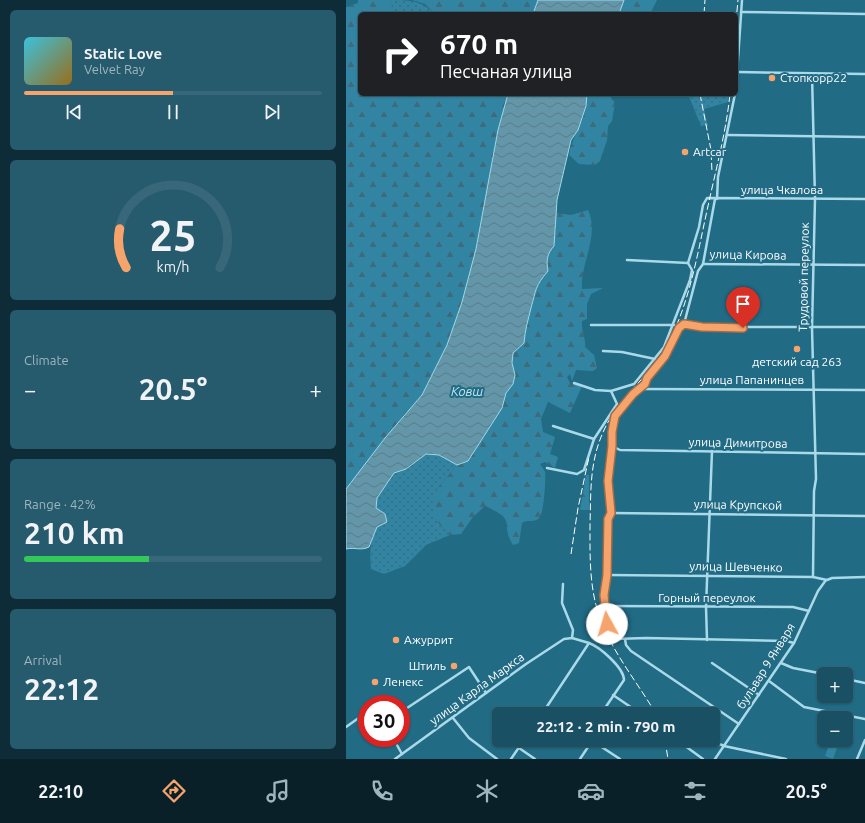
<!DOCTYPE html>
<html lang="en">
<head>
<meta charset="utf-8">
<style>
	:root { --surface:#195064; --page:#265a6d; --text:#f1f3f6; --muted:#9fb5bf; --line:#376778; --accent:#f6a46c }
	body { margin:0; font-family:Ubuntu,sans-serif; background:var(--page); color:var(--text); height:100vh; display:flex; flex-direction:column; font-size:15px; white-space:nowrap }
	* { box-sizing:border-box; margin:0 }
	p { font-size:13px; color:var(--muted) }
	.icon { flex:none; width:22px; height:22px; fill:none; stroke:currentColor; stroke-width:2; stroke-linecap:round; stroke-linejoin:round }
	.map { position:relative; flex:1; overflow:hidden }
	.side { display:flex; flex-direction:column; gap:10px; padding:10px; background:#0e2c37; width:346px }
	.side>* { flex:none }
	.hud { position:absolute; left:12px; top:12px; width:380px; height:84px; border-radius:6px; box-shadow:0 1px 3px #0004,0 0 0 1px var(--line); background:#202124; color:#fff; overflow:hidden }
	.controls { position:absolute; left:471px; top:667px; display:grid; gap:8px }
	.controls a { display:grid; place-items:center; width:36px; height:36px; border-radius:6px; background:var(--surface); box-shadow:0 1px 3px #0004,0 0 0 1px var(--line); font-size:20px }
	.speed { position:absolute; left:12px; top:695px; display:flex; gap:8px; font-size:20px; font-weight:700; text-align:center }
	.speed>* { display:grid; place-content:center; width:52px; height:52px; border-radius:50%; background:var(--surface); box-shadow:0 1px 3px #0004,0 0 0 1px var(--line); line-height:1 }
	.speed .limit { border:6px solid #d22; background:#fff; color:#111 }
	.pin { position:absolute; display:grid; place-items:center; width:34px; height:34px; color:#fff; margin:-41px -17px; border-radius:50% 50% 50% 0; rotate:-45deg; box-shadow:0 0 4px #0007 }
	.pin .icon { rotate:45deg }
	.me { position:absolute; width:44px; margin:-22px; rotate:354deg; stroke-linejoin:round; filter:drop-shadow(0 0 3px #0008) }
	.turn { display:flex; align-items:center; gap:14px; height:84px; padding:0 16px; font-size:18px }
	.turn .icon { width:52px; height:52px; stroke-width:2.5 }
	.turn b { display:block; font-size:28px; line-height:34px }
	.big { font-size:30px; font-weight:700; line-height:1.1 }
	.side .widget { flex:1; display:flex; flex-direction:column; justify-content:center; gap:6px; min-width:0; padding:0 14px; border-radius:6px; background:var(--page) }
	.side .dial { align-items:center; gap:0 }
	.dial svg { height:104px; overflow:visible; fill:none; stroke:var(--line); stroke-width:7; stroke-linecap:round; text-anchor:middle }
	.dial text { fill:var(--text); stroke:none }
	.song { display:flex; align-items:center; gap:12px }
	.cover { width:48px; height:48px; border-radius:6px; background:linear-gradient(135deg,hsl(190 70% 55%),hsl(40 70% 35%)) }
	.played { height:4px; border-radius:2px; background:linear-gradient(90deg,var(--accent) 50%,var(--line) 50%) }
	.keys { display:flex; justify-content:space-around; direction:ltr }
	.heat { display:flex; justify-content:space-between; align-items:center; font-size:22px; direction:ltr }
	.charge { height:6px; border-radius:3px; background:linear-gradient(90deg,#34c759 42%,var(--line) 0) }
	.trip { position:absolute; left:146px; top:707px; width:228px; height:40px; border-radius:6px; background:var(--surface); box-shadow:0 1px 3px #0004,0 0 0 1px var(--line); font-weight:700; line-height:40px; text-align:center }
	.menu { display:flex; height:64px; justify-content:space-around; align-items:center; background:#0a2028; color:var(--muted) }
	.menu .icon { width:28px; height:28px }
	.menu .on { color:var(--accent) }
	.menu b { font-size:18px; color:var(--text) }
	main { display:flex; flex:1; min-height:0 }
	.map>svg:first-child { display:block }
	.grass { fill:url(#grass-dots) }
	.forest { fill:url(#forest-firs) }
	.pitch { fill:#3285a2 }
	.water { fill:url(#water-waves); stroke:#9ed9ea }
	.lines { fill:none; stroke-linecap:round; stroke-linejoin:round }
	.street { stroke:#aadae9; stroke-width:2.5 }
	.rail { stroke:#fff; stroke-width:1; stroke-dasharray:7 3; stroke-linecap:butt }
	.route-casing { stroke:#a06b46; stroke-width:10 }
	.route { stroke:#f6a46c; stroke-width:7 }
	.poi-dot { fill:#f6a46c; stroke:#216b85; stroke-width:1.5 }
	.labels { text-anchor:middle; stroke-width:4; stroke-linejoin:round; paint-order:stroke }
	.poi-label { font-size:12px; fill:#fff; stroke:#216b85; text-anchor:start }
	.street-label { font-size:12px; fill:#fff; stroke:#216b85 }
	.water-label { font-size:13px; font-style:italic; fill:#c1e6f3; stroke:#216b85 }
</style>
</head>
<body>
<main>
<section class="side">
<div class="widget">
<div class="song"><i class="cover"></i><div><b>Static Love</b><p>Velvet Ray</p></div></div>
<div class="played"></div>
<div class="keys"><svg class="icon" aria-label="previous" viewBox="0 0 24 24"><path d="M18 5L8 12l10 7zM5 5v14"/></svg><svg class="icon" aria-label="pause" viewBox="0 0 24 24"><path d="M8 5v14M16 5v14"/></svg><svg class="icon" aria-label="next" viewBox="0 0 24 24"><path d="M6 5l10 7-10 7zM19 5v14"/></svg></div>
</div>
<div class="widget dial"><svg viewBox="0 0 100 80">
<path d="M14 69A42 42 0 1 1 86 69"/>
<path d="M14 69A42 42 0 0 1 9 39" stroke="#f6a46c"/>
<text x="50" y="56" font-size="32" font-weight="700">25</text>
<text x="50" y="72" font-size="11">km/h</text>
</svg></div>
<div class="widget"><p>Climate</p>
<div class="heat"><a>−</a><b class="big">20.5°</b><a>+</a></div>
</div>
<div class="widget"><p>Range · 42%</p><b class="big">210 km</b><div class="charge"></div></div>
<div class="widget"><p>Arrival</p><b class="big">22:12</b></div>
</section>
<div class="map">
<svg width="519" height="759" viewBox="0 0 519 759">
	<defs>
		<pattern id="grass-dots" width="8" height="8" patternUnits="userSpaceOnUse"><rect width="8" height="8" fill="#3285a2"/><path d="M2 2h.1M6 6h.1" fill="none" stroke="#3e6b7b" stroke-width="1.8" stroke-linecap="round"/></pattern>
		<pattern id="forest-firs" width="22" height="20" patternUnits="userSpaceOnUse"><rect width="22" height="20" fill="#3285a2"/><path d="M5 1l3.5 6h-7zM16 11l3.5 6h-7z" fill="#3e6b7b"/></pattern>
		<pattern id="water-waves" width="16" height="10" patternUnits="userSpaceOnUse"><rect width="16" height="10" fill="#6396a8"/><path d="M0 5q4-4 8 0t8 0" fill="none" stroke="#5b7c88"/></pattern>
	</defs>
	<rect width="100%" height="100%" fill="#216b85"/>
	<g class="grass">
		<path d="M44,0C64,0 74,0 89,14H49Z"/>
		<polygon points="342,94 383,94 382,102 358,109 362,126 355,126"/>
		<path d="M80,454L93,455L111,465L91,489L89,519L104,535L80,545L59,566L38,574L25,569C23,542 25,536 39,514L30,508L31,498L48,473L61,469Z"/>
	</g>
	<g class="forest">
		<polygon points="12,0 44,0 49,14 14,14 14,94 162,94 152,130 130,249 116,302 101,345 76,395 39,438 0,489 0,7 12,3"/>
		<polygon points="66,0 192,0 187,14 89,14 79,4"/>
		<polygon points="278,0 311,0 304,14 273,14"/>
		<path d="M241,94H265V98L269,103L266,121L262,126L261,140L254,161L249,165L233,164L223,155C226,138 236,124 240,107C241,102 240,98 241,94Z"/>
		<path d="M242,210C254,235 234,264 236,289L257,288L245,294L241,304V319L236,321C235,331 240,337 239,347L248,355L251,368L247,371L230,370L226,381L224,374L221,377L224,383L236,386L224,413L202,402L195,419L197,432L209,437L204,454L212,457L209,468L199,462L194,464C195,466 198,469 199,472C200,479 198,514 193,518C189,523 181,519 176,523L173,543L167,545C153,522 173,521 139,506L127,517L115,534L104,535L89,519L88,504L91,489L111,465L122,461L156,408L160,393L167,384L169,375L166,363L167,353L177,343C179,330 182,320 185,308C190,290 189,286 202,271L200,260L210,230L209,213L225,215Z"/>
		<polygon points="240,475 243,475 243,510 234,510"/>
	</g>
	<polygon class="pitch" points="484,742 492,745 487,759 479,756"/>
	<g class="water">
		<polygon points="192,0 278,0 273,14 187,14"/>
		<path d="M162,94H241L240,106L232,130L225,140L211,200L208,246C201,254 200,260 202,271C189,286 190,290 185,308C182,320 179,330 178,343L167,353L166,363L169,375L167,384L160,393L156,408L122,461L111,465L93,455L80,454L60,469L48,473L31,498L30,508L39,514L41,522L31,527L23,547C15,551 9,547 0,549V489L39,438L76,395L101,345L116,302L130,249L152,130Z"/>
	</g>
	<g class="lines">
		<g class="street">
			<polyline points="395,12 519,14"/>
			<polyline points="392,72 519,74"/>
			<polyline points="466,74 469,199 466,328 470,479 468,491 467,577"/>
			<polyline points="390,89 396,0"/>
			<polyline points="381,135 519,137"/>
			<polyline points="371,199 372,177 389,94"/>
			<polyline points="281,260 342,263"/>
			<polyline points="342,263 353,227 357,205 361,198 519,199"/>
			<polyline points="357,264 519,265"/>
			<polyline points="338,324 333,328 319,356 298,386 287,394 272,413 266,427 266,446 262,481 265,513 262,519 260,551 261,575 258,595 259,616 264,637 269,639 300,638 440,641 448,643"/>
			<polyline points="338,324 368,327 519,327"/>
			<polyline points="338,324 352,271 357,264 369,199"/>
			<polyline points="245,325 328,325"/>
			<polyline points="257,351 276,352 309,359"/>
			<polyline points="228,383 249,390 265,391"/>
			<polyline points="294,389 519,390"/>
			<polyline points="207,426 248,439"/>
			<polyline points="266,446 274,450 519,454"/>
			<polyline points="201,468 231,474 238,470 248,439 271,404 265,391 288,384 318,347 344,280 346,270 342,263"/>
			<polyline points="265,513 519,516"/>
			<polyline points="261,575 467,577 481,580 486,578 519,577"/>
			<polyline points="217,584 216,603 227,630 226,638"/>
			<polyline points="259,606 447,607 463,611"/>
			<polyline points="279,639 280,645 285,651 393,724"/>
			<polyline points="361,640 360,607 366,451"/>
			<path d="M243,643C254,647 278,668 278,680L255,714"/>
			<polyline points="366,663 413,695"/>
			<polyline points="435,663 447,668 478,674"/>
			<polyline points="500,679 519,683"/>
			<polyline points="423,681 458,707 519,719"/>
			<polyline points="267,695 295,714"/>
			<polyline points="55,712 123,667 140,693"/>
			<polyline points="196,714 243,643 226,638"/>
			<polyline points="318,714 322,712 328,714"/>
			<polyline points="107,718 123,738 151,759"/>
			<polyline points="0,727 21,712"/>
			<polyline points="47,738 56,754"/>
			<polyline points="245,740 274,759"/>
			<polyline points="331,740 357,759"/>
			<polyline points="365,740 378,746 440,759"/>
			<polyline points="173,748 189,759"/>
			<polyline points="49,759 180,664 218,639 226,638"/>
			<polyline points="165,759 178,740"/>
			<polyline points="234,759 246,741"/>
			<polyline points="369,759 448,643 472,591 480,580"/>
			<polyline points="511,759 519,740"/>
		</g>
		<g class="rail">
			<polyline points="358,14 359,0"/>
			<polyline points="390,22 392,0"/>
			<polyline points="354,94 365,150 366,172"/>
			<polyline points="225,554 232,508 243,457"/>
			<path d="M310,714C293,685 271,658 258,628C243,595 244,561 244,526C245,489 243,458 261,424C278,393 309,371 325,338C345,296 352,251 362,206C370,169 380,132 384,94"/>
			<polyline points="319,740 322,759"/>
		</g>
	</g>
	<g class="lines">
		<defs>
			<polyline id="route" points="261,624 258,595 261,575 262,519 265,513 262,481 266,446 266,432 269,416 287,394 299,384 301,378 319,356 333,328 338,324 356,327 397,328"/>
		</defs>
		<use href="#route" class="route-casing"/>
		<use href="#route" class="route"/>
	</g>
	<g class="poi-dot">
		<circle cx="426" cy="78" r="4"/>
		<circle cx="339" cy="152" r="4"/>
		<circle cx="451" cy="349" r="4"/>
		<circle cx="50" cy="640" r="4"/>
		<circle cx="108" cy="666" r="4"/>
		<circle cx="29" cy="682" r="4"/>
	</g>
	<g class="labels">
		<g class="poi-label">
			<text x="434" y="82">Стопкорр22</text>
			<text x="347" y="156">Artcar</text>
			<text x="451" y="366" text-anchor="middle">детский сад 263</text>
			<text x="58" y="644">Ажуррит</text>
			<text x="100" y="670" text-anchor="end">Штиль</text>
			<text x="37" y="686">Ленекс</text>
		</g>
		<g class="street-label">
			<text x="436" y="194">улица Чкалова</text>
			<text transform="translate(402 255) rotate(1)" y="4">улица Кирова</text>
			<text transform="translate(458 277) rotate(-89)" y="4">Трудовой переулок</text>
			<text x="406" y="384">улица Папанинцев</text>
			<text transform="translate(392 443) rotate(1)" y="4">улица Димитрова</text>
			<text transform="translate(392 505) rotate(1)" y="4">улица Крупской</text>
			<text transform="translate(390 567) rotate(1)" y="4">улица Шевченко</text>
			<text x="361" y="602">Горный переулок</text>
			<text transform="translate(420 666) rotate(-58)" y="4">бульвар 9 Января</text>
			<text transform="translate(131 689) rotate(-36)" y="4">улица Карла Маркса</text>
		</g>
		<g class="water-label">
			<text x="121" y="396">Ковш</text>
		</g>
	</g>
</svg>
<div class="controls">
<a>+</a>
<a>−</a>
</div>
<div class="speed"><div class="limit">30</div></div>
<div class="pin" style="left:397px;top:328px;background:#d93025"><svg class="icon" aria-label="arrive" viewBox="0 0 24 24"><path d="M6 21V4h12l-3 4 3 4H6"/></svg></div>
<svg class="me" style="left:261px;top:624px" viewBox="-20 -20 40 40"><circle r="19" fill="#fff"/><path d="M0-13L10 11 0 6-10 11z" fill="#f6a46c"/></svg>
<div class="trip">22:12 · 2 min · 790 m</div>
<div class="hud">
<div class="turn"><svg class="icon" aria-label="right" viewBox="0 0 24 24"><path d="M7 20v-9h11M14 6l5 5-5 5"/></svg><div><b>670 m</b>Песчаная улица</div></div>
</div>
</div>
</main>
<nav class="menu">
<b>22:10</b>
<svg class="icon on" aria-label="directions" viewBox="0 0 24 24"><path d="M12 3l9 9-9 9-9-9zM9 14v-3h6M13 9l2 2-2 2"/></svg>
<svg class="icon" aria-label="music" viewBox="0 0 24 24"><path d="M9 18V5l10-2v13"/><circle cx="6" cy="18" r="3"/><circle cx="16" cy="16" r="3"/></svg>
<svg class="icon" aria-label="phone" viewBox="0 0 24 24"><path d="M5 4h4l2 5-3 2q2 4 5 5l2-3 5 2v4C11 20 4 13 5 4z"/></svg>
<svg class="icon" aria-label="climate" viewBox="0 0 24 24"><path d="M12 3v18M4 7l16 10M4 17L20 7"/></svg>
<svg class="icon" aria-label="car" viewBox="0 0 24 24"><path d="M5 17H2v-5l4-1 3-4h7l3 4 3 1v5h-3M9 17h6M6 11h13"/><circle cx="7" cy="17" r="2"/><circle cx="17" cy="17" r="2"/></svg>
<svg class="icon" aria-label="filters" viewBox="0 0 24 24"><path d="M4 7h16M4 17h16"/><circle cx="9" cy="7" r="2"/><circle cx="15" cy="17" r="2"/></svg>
<b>20.5°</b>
</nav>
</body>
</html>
